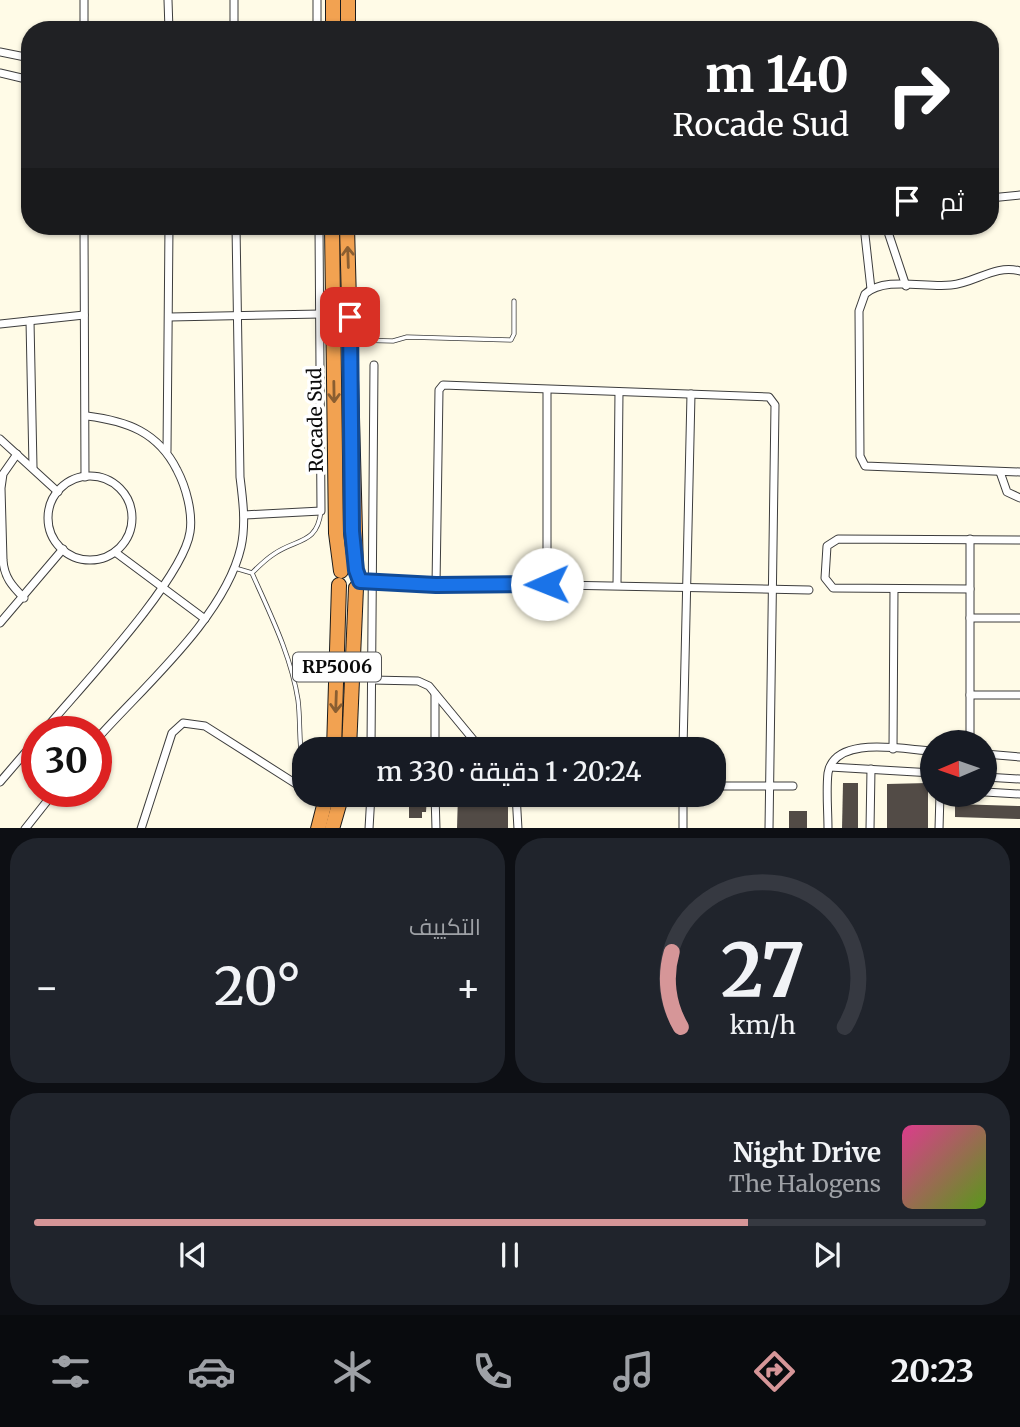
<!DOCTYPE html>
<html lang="ar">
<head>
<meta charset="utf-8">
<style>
	:root { --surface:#171b24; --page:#20242c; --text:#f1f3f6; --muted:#9ea1a6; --line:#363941; --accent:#d69698 }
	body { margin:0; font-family:Merriweather,Cairo,serif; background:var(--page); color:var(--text); direction:rtl; height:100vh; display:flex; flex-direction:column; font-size:26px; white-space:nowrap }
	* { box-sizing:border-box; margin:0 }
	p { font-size:23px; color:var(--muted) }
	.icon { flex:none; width:38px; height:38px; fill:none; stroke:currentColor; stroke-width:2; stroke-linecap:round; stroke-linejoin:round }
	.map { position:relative; height:828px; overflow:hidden; direction:ltr }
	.sheet { display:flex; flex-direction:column; gap:10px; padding:10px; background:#0d0f14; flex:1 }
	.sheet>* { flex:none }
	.top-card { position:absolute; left:21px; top:21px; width:978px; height:214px; border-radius:28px; box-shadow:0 2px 5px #0004; direction:rtl; background:#202124; color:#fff; overflow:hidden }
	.needle { width:46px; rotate:268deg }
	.fabs { position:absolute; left:920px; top:730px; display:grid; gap:14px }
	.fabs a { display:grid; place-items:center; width:77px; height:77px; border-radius:50%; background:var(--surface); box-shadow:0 2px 5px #0004; font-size:35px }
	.speed { position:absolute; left:21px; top:716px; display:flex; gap:14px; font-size:35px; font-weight:700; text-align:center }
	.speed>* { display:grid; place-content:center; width:91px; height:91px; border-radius:50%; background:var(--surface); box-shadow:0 2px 5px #0004; line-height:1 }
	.speed .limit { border:10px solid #d22; background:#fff; color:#111 }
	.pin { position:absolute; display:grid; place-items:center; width:60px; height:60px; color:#fff; margin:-30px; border-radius:14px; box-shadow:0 4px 10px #0006 }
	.me { position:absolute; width:77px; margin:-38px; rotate:269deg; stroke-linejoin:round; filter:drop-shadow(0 0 5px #0008) }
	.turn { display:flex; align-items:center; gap:24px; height:147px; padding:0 35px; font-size:32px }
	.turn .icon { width:91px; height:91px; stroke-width:2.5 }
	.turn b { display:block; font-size:49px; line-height:60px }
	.then { display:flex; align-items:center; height:66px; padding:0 35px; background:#0003; gap:14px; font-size:26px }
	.big { font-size:52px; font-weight:600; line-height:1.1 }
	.sheet .card { flex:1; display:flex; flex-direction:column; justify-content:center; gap:10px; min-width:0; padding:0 24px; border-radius:28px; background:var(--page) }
	.sheet .dial { align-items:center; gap:0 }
	.dial svg { height:182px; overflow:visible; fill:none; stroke:var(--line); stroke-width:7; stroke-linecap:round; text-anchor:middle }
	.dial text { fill:var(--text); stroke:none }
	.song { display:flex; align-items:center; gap:21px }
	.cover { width:84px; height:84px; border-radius:10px; background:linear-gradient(135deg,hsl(330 70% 55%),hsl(90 70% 35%)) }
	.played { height:7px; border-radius:4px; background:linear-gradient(90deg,var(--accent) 75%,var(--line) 75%) }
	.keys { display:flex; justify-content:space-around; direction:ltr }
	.heat { display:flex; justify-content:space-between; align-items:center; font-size:38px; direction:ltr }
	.sheet .tiles { flex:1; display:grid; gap:10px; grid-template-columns:1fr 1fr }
	.card:last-child { grid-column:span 2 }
	.trip { position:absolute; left:292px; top:737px; width:434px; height:70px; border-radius:28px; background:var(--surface); box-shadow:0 2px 5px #0004; font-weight:600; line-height:70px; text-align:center; direction:rtl }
	.tabs { display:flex; height:112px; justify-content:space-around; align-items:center; background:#090b0e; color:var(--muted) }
	.tabs .icon { width:49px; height:49px }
	.tabs .selected { color:var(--accent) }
	.tabs b { font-size:32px; color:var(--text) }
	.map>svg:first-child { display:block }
	.building { fill:#524b46 }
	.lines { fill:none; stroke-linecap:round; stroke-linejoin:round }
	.lane-casing { stroke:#3d3d3d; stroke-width:5 }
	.street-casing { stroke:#3d3d3d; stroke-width:9 }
	.highway-casing { stroke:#1b1b1b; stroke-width:16 }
	.lane { stroke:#fff; stroke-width:3.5 }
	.street { stroke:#fff; stroke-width:7 }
	.highway { stroke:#f2a251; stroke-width:14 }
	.oneway { stroke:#8a5e31 }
	.route-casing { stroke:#114b97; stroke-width:18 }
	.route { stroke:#1a73e8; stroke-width:12 }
	.labels { text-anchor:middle; stroke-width:7; stroke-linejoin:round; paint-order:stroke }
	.shield { fill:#fff; stroke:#545454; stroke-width:2 }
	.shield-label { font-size:18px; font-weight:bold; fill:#0a0a0a }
	.street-label { font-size:19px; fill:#0a0a0a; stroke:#fff }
</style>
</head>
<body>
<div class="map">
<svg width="1020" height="829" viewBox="0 0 1020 829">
	<rect width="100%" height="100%" fill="#fffbe7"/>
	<g class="building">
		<polygon points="843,783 858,783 858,829 842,829"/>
		<polygon points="928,783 928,829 887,829 887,784"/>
		<polygon points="458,794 500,794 508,804 508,829 457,829"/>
		<polygon points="409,797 427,797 426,812 422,812 422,818 409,818"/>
		<polygon points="955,804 1020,806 1020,819 955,817"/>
		<rect x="789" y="811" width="18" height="18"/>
	</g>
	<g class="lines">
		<defs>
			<g id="lane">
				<polyline points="353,340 393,341 407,337 511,340 514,334 514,301"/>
				<path d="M235,568L252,573C270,614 291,655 298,700C301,724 298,747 304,770"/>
				<path d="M252,573C259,566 266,559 274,554C297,538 317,545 321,511"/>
			</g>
			<g id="street">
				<polyline points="84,0 84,30"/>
				<polyline points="168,0 169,30"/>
				<polyline points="234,0 234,30"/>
				<polyline points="317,0 317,30"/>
				<polyline points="0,52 30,58"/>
				<polyline points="0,73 30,80"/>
				<polyline points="990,198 1020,195"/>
				<polyline points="84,226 85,477"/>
				<polyline points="864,226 871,289"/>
				<polyline points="886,226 906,286"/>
				<path d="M1020,271C995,264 975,283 951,285C925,288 885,276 865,294L859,311L860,456L865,466L1020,472"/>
				<polyline points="170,317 321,314"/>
				<polyline points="30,321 33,467"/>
				<polyline points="0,324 84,315"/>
				<polyline points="0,439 58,492"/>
				<polyline points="167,451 169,226"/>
				<path d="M17,454L3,474L1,488L3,560C4,577 12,586 24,598"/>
				<polyline points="1000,472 1007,492 1020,498"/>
				<circle cx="90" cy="518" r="42"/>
				<polyline points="244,515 321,511 319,226"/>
				<polyline points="115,552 205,619"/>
				<polyline points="360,581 809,590"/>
				<polyline points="547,584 547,390"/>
				<polyline points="436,585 439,390 443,385 769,397 775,405 769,829"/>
				<polyline points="617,585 619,392"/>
				<polyline points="970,589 833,588 825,578 827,546 838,539 1020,540"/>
				<polyline points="970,618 1020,618"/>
				<polyline points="0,623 63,549"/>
				<polyline points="372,680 418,681 429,686 481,749"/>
				<polyline points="435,694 435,749"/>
				<polyline points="970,695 1020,695"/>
				<path d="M43,732C78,690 183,580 190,532C193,513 186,487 177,470C158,432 127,421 87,416"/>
				<path d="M96,740C143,687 225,617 241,547C246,524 243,501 240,477L236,226"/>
				<polyline points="970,742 970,539"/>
				<polyline points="371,749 374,365"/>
				<polyline points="683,749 691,394"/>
				<polyline points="893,749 894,589"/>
				<polyline points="985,754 1020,757"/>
				<polyline points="830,767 933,773"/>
				<polyline points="985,777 1020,779"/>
				<polyline points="0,782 37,739"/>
				<polyline points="714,786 793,786"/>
				<polyline points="985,792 1020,794"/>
				<polyline points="435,794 436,829"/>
				<polyline points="516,794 518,829"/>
				<polyline points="25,829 55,791"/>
				<polyline points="141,829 172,733 183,723 205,726 304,789"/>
				<polyline points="369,829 371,794"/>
				<polyline points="683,829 683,794"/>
				<path d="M828,829C828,811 826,790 828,773C835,734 905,750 933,751"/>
				<polyline points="870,829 871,769"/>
				<polyline points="939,829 940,794"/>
			</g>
			<g id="highway">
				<polyline points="333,30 333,0"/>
				<polyline points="348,30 348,0"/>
				<polyline points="332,226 336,533 341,571"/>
				<polyline points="347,226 356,570"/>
				<polyline points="334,749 339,585"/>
				<polyline points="349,749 356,588"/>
				<polyline points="318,829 327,794"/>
				<polyline points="332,829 342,794"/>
			</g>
		</defs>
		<use href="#lane" class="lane-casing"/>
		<use href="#street" class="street-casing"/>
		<use href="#highway" class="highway-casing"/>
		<use href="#lane" class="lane"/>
		<use href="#street" class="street"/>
		<use href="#highway" class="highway"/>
	</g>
	<defs><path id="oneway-shaft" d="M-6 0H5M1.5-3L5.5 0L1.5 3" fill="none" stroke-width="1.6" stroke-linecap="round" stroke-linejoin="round" transform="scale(1.75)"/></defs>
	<g class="oneway">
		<use href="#oneway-shaft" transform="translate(348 257) rotate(-92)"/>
		<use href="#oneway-shaft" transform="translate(334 392) rotate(89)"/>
		<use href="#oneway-shaft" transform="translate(336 702) rotate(92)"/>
	</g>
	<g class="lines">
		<defs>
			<polyline id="route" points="350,317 352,531 356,570 360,581 436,585 547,584"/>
		</defs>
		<use href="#route" class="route-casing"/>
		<use href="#route" class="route"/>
	</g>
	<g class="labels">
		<rect class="shield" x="293" y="652.5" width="88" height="29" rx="5"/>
		<g class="shield-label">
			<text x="337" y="673">RP5006</text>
		</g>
		<g class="street-label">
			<text transform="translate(315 420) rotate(-91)" y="7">Rocade Sud</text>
		</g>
	</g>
</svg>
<div class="fabs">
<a><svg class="needle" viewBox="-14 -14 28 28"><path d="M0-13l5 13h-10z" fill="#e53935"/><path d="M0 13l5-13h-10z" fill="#9ea1a6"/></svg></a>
</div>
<div class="speed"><div class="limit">30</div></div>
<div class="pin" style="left:350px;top:317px;background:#d93025"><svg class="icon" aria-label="arrive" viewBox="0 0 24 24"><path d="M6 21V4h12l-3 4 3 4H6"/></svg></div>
<svg class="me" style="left:547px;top:584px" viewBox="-20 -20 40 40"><circle r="19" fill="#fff"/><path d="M0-13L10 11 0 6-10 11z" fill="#1a73e8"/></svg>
<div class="trip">20:24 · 1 دقيقة · 330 m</div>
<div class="top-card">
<div class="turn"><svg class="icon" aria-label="right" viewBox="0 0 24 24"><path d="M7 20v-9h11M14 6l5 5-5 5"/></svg><div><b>140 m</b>Rocade Sud</div></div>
<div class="then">ثم<svg class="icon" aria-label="arrive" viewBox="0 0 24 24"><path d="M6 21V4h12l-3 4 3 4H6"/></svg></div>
</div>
</div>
<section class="sheet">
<div class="tiles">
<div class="card dial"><svg viewBox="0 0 100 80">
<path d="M14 69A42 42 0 1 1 86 69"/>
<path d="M14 69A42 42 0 0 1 10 36" stroke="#d69698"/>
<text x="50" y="56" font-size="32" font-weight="700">27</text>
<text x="50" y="72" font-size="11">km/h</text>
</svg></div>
<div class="card"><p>التكييف</p>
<div class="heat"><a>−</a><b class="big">20°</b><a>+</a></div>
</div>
<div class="card">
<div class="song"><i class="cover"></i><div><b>Night Drive</b><p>The Halogens</p></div></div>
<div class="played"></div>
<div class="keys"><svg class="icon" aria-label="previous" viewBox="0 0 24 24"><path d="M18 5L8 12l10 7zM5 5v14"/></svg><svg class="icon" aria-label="pause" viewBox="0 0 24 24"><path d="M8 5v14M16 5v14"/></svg><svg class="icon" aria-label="next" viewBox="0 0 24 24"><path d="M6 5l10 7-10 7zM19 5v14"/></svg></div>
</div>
</div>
</section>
<nav class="tabs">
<b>20:23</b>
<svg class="icon selected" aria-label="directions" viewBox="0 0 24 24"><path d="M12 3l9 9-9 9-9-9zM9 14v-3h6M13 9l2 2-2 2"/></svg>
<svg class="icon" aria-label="music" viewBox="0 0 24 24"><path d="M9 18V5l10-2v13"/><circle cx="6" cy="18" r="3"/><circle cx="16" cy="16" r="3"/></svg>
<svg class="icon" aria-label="phone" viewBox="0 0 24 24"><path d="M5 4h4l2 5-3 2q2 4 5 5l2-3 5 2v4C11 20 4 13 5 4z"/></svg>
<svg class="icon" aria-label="climate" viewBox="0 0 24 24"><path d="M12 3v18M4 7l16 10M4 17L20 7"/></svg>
<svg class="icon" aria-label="car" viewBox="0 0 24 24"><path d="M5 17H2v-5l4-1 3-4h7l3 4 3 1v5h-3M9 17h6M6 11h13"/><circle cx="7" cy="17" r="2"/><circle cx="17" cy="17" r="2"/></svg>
<svg class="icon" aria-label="filters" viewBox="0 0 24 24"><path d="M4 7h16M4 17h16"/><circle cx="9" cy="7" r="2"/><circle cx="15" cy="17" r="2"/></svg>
</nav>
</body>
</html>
